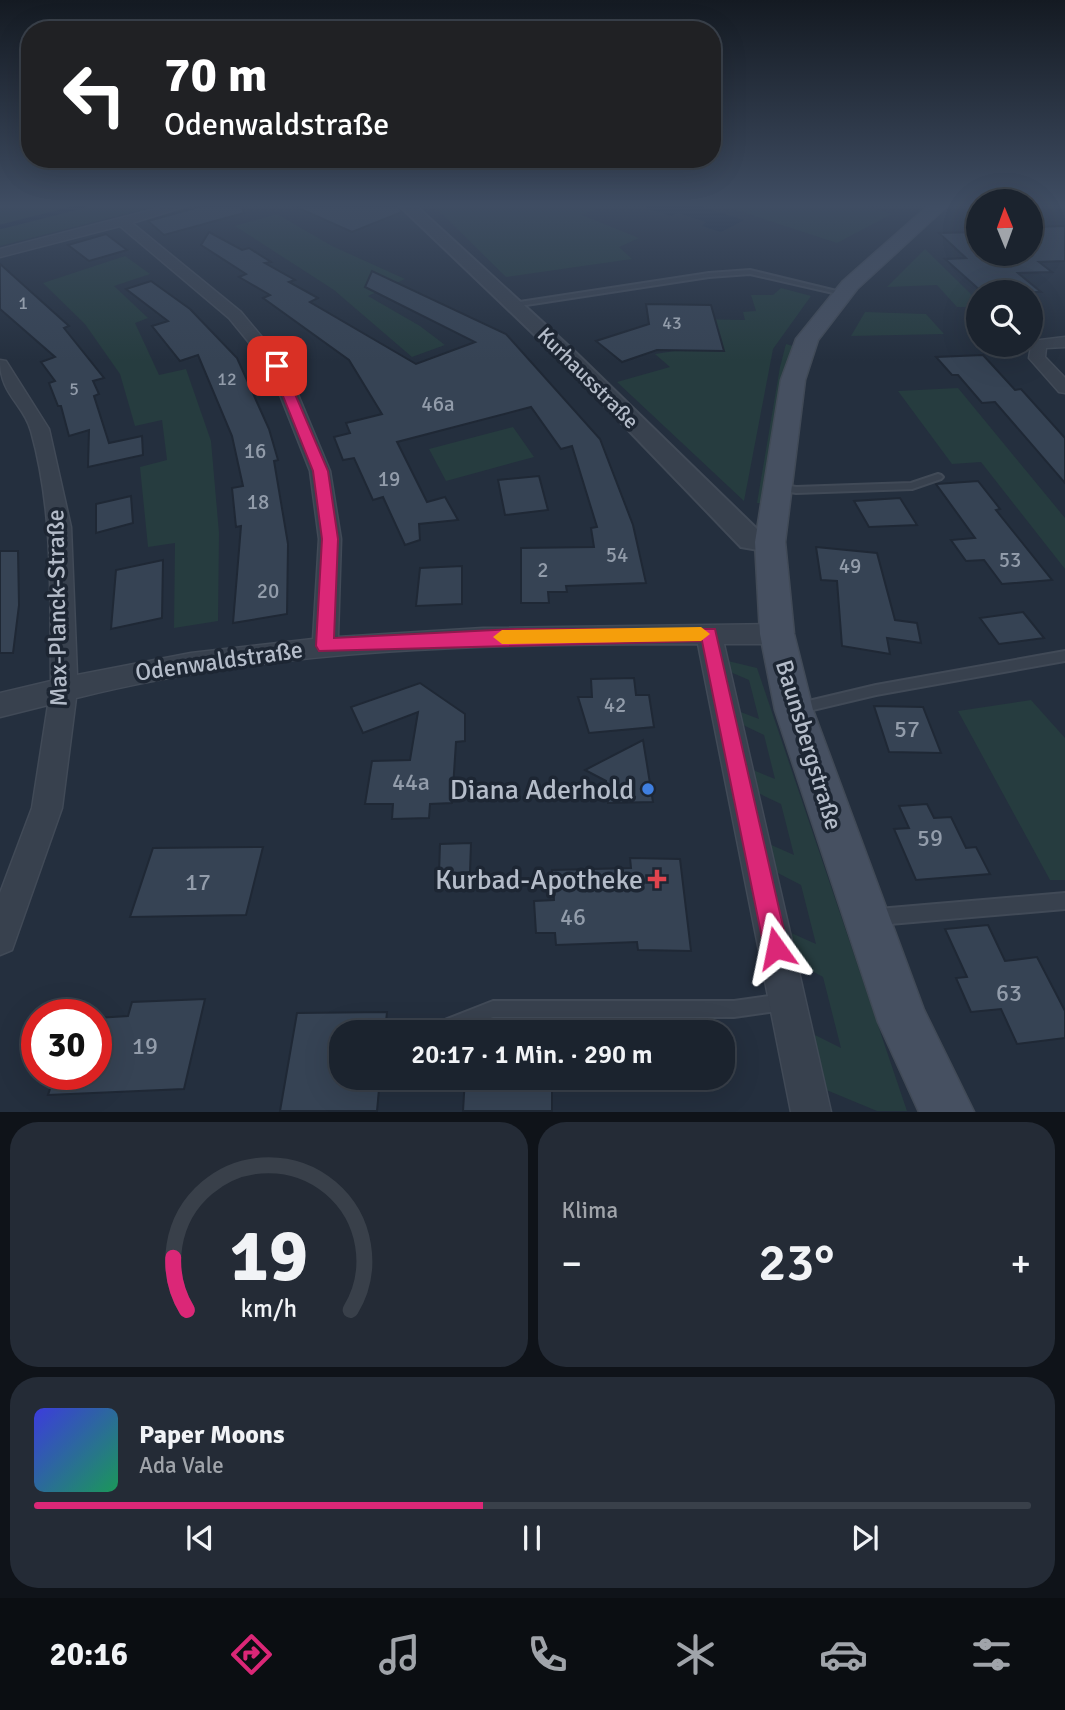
<!DOCTYPE html>
<html lang="de">
<head>
<meta charset="utf-8">
<style>
	:root { --surface:#1b232e; --page:#242b36; --text:#f1f3f6; --muted:#a0a4aa; --line:#39404a; --accent:#db2777 }
	body { margin:0; font-family:Signika,sans-serif; background:var(--page); color:var(--text); height:100vh; display:flex; flex-direction:column; font-size:26px; white-space:nowrap }
	* { box-sizing:border-box; margin:0 }
	p { font-size:23px; color:var(--muted) }
	.icon { flex:none; width:38px; height:38px; fill:none; stroke:currentColor; stroke-width:2; stroke-linecap:round; stroke-linejoin:round }
	.map { position:relative; height:1112px; overflow:hidden }
	.sheet { display:flex; flex-direction:column; gap:10px; padding:10px; background:#0f1319; flex:1 }
	.sheet>* { flex:none }
	.top-card { position:absolute; left:21px; top:21px; width:700px; height:147px; border-radius:28px; box-shadow:0 7px 28px #0002,0 0 0 2px var(--line); background:#202124; color:#fff; overflow:hidden }
	.needle { width:46px; rotate:359deg }
	.tools { position:absolute; left:966px; top:189px; display:grid; gap:14px }
	.tools a { display:grid; place-items:center; width:77px; height:77px; border-radius:50%; background:var(--surface); box-shadow:0 7px 28px #0002,0 0 0 2px var(--line); font-size:35px }
	.speed { position:absolute; left:21px; top:999px; display:flex; gap:14px; font-size:35px; font-weight:700; text-align:center }
	.speed>* { display:grid; place-content:center; width:91px; height:91px; border-radius:50%; background:var(--surface); box-shadow:0 7px 28px #0002,0 0 0 2px var(--line); line-height:1 }
	.speed .limit { border:10px solid #d22; background:#fff; color:#111 }
	.pin { position:absolute; display:grid; place-items:center; width:60px; height:60px; color:#fff; margin:-30px; border-radius:14px; box-shadow:0 4px 10px #0006 }
	.me { position:absolute; width:77px; margin:-38px; rotate:348deg; stroke-linejoin:round; filter:drop-shadow(0 0 5px #0008) }
	.turn { display:flex; align-items:center; gap:24px; height:147px; padding:0 28px; font-size:32px }
	.turn .icon { width:91px; height:91px; stroke-width:2.5 }
	.turn b { display:block; font-size:49px; line-height:60px }
	.big { font-size:52px; font-weight:600; line-height:1.1 }
	.sheet .card { flex:1; display:flex; flex-direction:column; justify-content:center; gap:10px; min-width:0; padding:0 24px; border-radius:28px; background:var(--page) }
	.sheet .dial { align-items:center; gap:0 }
	.dial svg { height:182px; overflow:visible; fill:none; stroke:var(--line); stroke-width:7; stroke-linecap:round; text-anchor:middle }
	.dial text { fill:var(--text); stroke:none }
	.song { display:flex; align-items:center; gap:21px }
	.cover { width:84px; height:84px; border-radius:10px; background:linear-gradient(135deg,hsl(240 70% 55%),hsl(150 70% 35%)) }
	.played { height:7px; border-radius:4px; background:linear-gradient(90deg,var(--accent) 45%,var(--line) 45%) }
	.keys { display:flex; justify-content:space-around; direction:ltr }
	.heat { display:flex; justify-content:space-between; align-items:center; font-size:38px; direction:ltr }
	.sheet .tiles { flex:1; display:grid; gap:10px; grid-template-columns:1fr 1fr }
	.card:last-child { grid-column:span 2 }
	.trip { position:absolute; left:329px; top:1020px; width:406px; height:70px; border-radius:28px; background:var(--surface); box-shadow:0 7px 28px #0002,0 0 0 2px var(--line); font-weight:600; line-height:70px; text-align:center }
	.tab-bar { display:flex; height:112px; justify-content:space-around; align-items:center; background:#0b0e12; color:var(--muted) }
	.tab-bar .icon { width:49px; height:49px }
	.tab-bar .on { color:var(--accent) }
	.tab-bar b { font-size:32px; color:var(--text) }
	.map>svg:first-child { display:block }
	.green { fill:#263c3f }
	.water { fill:#17263c }
	.lines { fill:none; stroke-linecap:round; stroke-linejoin:round }
	.stream { stroke:#17263c; stroke-width:4.5 }
	.building { fill:#364354; stroke:#1f2835; stroke-width:2 }
	.service-casing { stroke:#414a57; stroke-width:4 }
	.minor-casing { stroke:#414a57; stroke-width:3 }
	.tertiary-casing { stroke:#414a57; stroke-width:4 }
	.secondary-casing { stroke:#414a57; stroke-width:3 }
	.service { fill:#38414e; fill-rule:evenodd }
	.minor { fill:#38414e; fill-rule:evenodd }
	.tertiary { fill:#38414e; fill-rule:evenodd }
	.secondary { fill:#465061; fill-rule:evenodd }
	.route { fill:#db2777; stroke:#8e194d; stroke-width:2 }
	.slow { fill:#f59e0b }
	.shop-dot { fill:#3f7fe0; stroke:#1d2633; stroke-width:2.5 }
	.health-dot { fill:#e0444e; stroke:#1d2633; stroke-width:2.5 }
	.labels { text-anchor:middle; stroke-width:7; stroke-linejoin:round; paint-order:stroke }
	.far-number-label { font-size:18px; fill:#929caa }
	.far-street-label { font-size:21px; fill:#b4bcc9; stroke:#1d2633 }
	.number-label { font-size:21px; fill:#929caa }
	.street-label { font-size:24px; fill:#b4bcc9; stroke:#1d2633 }
	.near-number-label { font-size:24px; fill:#929caa }
	.near-poi-label { font-size:28px; fill:#b4bcc9; stroke:#1d2633; text-anchor:end }
</style>
</head>
<body>
<div class="map">
<svg width="1065" height="1112" viewBox="0 0 1065 1112">
	<rect width="100%" height="100%" fill="#242f3e"/>
	<g class="green">
		<polygon points="0,206 156,206 0,246"/>
		<polygon points="434,206 603,206 582,215 639,238 619,247 632,259 506,277"/>
		<polygon points="724,206 867,206 892,214 837,243"/>
		<polygon points="277,214 332,246 405,279 368,296 420,326 445,345 412,357 334,290 235,226"/>
		<polygon points="925,249 978,301 978,307 957,307 937,285 887,287"/>
		<polygon points="125,256 150,274 114,286 148,318 135,323 159,375 186,369 211,441 219,533 218,621 174,628 175,543 148,547 140,467 167,460 162,420 135,426 120,374 85,324 43,283"/>
		<polygon points="781,288 811,296 773,349 744,501 617,382 670,367 655,354 675,351 723,351 718,331 693,319 745,320 743,312 756,311 751,295 773,295"/>
		<polygon points="865,312 926,314 944,334 851,336"/>
		<polygon points="786,344 793,346 761,503 757,503 780,367"/>
		<polygon points="958,388 1065,518 1065,569 981,462 952,464 898,391"/>
		<polygon points="513,427 534,457 446,481 429,449"/>
		<polygon points="728,661 757,668 907,1111 877,1111 824,1089 811,1033 841,1048 823,977 794,961 789,932 816,944 801,885 774,871 769,844 794,855 781,804 756,792 753,770 775,779 764,735 741,724 738,711 759,719 749,680 728,671"/>
		<polygon points="1031,700 1065,738 1065,880 1050,880 958,711"/>
	</g>
	<polygon class="water" points="650,206 699,206 744,220 721,232 702,226 706,222 678,213 671,216 645,208"/>
	<g class="lines">
		<polyline class="stream" points="0,227 83,206"/>
	</g>
	<g class="building">
		<polygon points="202,206 242,206 244,213 164,235 148,221"/>
		<polygon points="294,206 398,206 402,212 352,232"/>
		<polygon points="1065,226 1065,261 1039,262 1052,272 1018,273 1041,292 982,292 945,259 966,258 939,233 978,232 978,256 1031,256 1031,227"/>
		<polygon points="209,232 242,250 249,248 271,262 265,263 295,280 289,282 318,298 310,302 416,364 475,342 365,287 372,271 506,334 600,439 633,525 646,583 566,586 567,592 548,592 549,603 521,603 521,548 594,547 591,528 597,527 572,446 561,449 531,407 397,442 427,502 445,497 458,520 419,524 420,540 405,545 383,497 373,500 354,458 343,460 334,437 350,433 346,423 382,414 349,360 263,298 270,295 239,277 246,274 201,245"/>
		<polygon points="106,234 127,250 89,261 68,245"/>
		<polygon points="0,264 69,326 64,328 104,378 93,381 99,394 94,396 109,443 142,436 143,455 88,467 89,430 69,436 61,406 58,406 49,383 55,381 41,362 55,357 0,309"/>
		<polygon points="151,281 190,309 237,358 269,429 278,460 274,461 288,544 287,614 233,623 241,526 236,527 232,488 243,486 232,436 198,355 180,361 152,326 168,321 126,289"/>
		<polygon points="646,304 711,305 724,351 657,350 622,362 596,341 649,324"/>
		<polygon points="983,355 1015,390 1021,389 1065,438 1065,483 995,402 982,403 958,375 952,375 936,357"/>
		<polygon points="539,476 548,510 505,515 498,480"/>
		<polygon points="978,481 1000,509 996,510 1052,580 1002,584 984,560 966,561 951,540 975,538 936,484"/>
		<polygon points="131,496 133,523 96,533 96,504"/>
		<polygon points="900,498 917,525 869,527 854,501"/>
		<polygon points="816,547 877,553 895,620 917,623 921,643 887,638 890,654 842,646 837,581 821,580"/>
		<polygon points="0,551 18,551 19,605 13,653 0,653"/>
		<polygon points="163,560 162,618 111,629 116,570"/>
		<polygon points="462,566 462,604 416,606 420,568"/>
		<polygon points="1023,612 1044,638 999,644 980,618"/>
		<polygon points="634,678 636,695 649,695 654,727 589,733 578,697 592,697 591,679"/>
		<polygon points="420,683 465,714 465,741 456,742 452,803 430,804 429,818 392,819 393,804 365,804 372,761 410,760 418,712 363,733 351,707"/>
		<polygon points="874,706 923,707 941,753 889,752"/>
		<polygon points="643,740 653,802 608,803 606,781 585,770"/>
		<polygon points="927,804 934,818 951,817 966,848 976,847 990,874 916,880 894,829 909,828 899,806"/>
		<polygon points="471,843 470,872 439,874 440,844"/>
		<polygon points="263,847 246,915 130,917 153,848"/>
		<polygon points="630,858 680,859 691,951 638,950 637,942 556,945 555,933 536,933 534,901 554,900 552,870 631,868"/>
		<polygon points="988,925 1005,961 1037,957 1065,1011 1065,1038 1017,1044 1001,1009 971,1012 956,978 967,977 945,929"/>
		<polygon points="205,999 184,1089 48,1095 55,1074 96,1074 96,1018 128,1016 132,1002"/>
		<polygon points="387,1012 385,1032 341,1032 341,1078 380,1078 377,1111 280,1111 297,1013"/>
		<polygon points="465,1078 552,1078 552,1111 463,1111"/>
	</g>
	<g class="lines">
		<defs>
			<g id="service">
				<polygon points="750,270 845,293 842,295 750,274 709,277 513,307 509,305 513,303 709,273"/>
				<polygon points="938,474 941,475 943,477 941,479 912,489 796,493 778,490 773,487 778,484 796,487 911,483"/>
				<polygon points="1065,651 1065,661 876,695 800,713 796,712 794,708 796,704 800,703 876,685"/>
				<polygon points="1065,893 1065,909 878,925 873,922 870,917 873,912 878,909"/>
				<polygon points="784,994 790,996 792,1002 790,1008 784,1010 734,1017 493,1017 455,1032 430,1032 429,1031 432,1025 493,1001 734,1001"/>
			</g>
			<g id="minor">
				<path d="M167,206H186L132,223L241,312L286,366L330,471L341,539L338,637L483,628L777,624L786,627L790,634L786,641L777,644H724L831,1112H791L698,644C492,644 278,647 76,698L62,808L12,950L0,955V893L32,808L48,705L0,717V693L51,681C50,598 54,513 31,431C23,403 0,395 0,360L6,361L49,429L71,527L77,675L191,653L313,639L319,539L310,471L269,367L229,318L120,226L0,257V249Z"/>
				<polygon points="1065,337 1065,347 1046,348 1045,357 1065,378 1065,393 1059,392 1029,358 1032,341"/>
			</g>
			<polygon id="tertiary" points="400,206 416,206 576,353 759,531 780,535 784,542 780,549 770,552 741,547 562,361"/>
			<polygon id="secondary" points="928,206 947,206 857,289 818,340 805,380 785,542 794,634 813,710 924,1010 974,1112 919,1112 878,1022 775,710 760,634 755,542 781,380 796,339 843,281"/>
		</defs>
		<use href="#service" class="service-casing"/>
		<use href="#minor" class="minor-casing"/>
		<use href="#tertiary" class="tertiary-casing"/>
		<use href="#secondary" class="secondary-casing"/>
		<use href="#service" class="service"/>
		<use href="#minor" class="minor"/>
		<use href="#tertiary" class="tertiary"/>
		<use href="#secondary" class="secondary"/>
	</g>
	<linearGradient id="sky" x2="0" y2="1"><stop stop-color="#141a22"/><stop offset="0.57" stop-color="#3f4d63"/><stop offset="1" stop-color="#3f4d63" stop-opacity="0"/></linearGradient>
	<rect width="1065" height="361" fill="url(#sky)"/>
	<polygon class="route" points="277,362 283,366 328,471 338,539 334,638 515,629 715,629 788,948 785,956 776,960 768,956 764,948 702,641 319,651 316,646 322,539 313,471 271,366"/>
	<polygon class="slow" points="701,627 710,634 701,641 502,644 493,637 502,630"/>
	<circle class="shop-dot" cx="648" cy="789" r="7"/>
	<path class="health-dot" d="M653.5 868.5h7v7h7v7h-7v7h-7v-7h-7v-7h7z"/>
	<g class="labels">
		<g class="far-number-label">
			<text x="23" y="309">1</text>
			<text x="672" y="329">43</text>
			<text x="227" y="385">12</text>
			<text x="74" y="395">5</text>
		</g>
		<g class="far-street-label">
			<text transform="translate(588 378) rotate(45)" y="7">Kurhausstraße</text>
		</g>
		<g class="number-label">
			<text x="438" y="411">46a</text>
			<text x="255" y="458">16</text>
			<text x="389" y="486">19</text>
			<text x="258" y="509">18</text>
			<text x="617" y="562">54</text>
			<text x="1010" y="567">53</text>
			<text x="850" y="573">49</text>
			<text x="543" y="577">2</text>
			<text x="268" y="598">20</text>
			<text x="615" y="712">42</text>
		</g>
		<g class="street-label">
			<text transform="translate(57 608) rotate(-91)" y="8">Max-Planck-Straße</text>
			<text transform="translate(219 661) rotate(-8)" y="8">Odenwaldstraße</text>
			<text transform="translate(809 745) rotate(73)" y="8">Baunsbergstraße</text>
		</g>
		<g class="near-number-label">
			<text x="907" y="737">57</text>
			<text x="411" y="790">44a</text>
			<text x="930" y="846">59</text>
			<text x="198" y="890">17</text>
			<text x="573" y="925">46</text>
			<text x="1009" y="1001">63</text>
			<text x="145" y="1054">19</text>
		</g>
		<g class="near-poi-label">
			<text x="634" y="799">Diana Aderhold</text>
			<text x="643" y="889">Kurbad-Apotheke</text>
		</g>
	</g>
</svg>
<div class="tools">
<a><svg class="needle" viewBox="-14 -14 28 28"><path d="M0-13l5 13h-10z" fill="#e53935"/><path d="M0 13l5-13h-10z" fill="#a0a4aa"/></svg></a>
<a><svg class="icon" aria-label="search" viewBox="0 0 24 24"><circle cx="10" cy="10" r="6"/><path d="M15 15l6 6"/></svg></a>
</div>
<div class="speed"><div class="limit">30</div></div>
<div class="pin" style="left:277px;top:366px;background:#d93025"><svg class="icon" aria-label="arrive" viewBox="0 0 24 24"><path d="M6 21V4h12l-3 4 3 4H6"/></svg></div>
<svg class="me" style="left:776px;top:948px" viewBox="-20 -20 40 40"><path d="M0-17L14 15 0 8-14 15z" fill="#db2777" stroke="#fff" stroke-width="4"/></svg>
<div class="trip">20:17 · 1 Min. · 290 m</div>
<div class="top-card">
<div class="turn"><svg class="icon" aria-label="left" viewBox="0 0 24 24"><path d="M17 20v-9H6M10 6l-5 5 5 5"/></svg><div><b>70 m</b>Odenwaldstraße</div></div>
</div>
</div>
<section class="sheet">
<div class="tiles">
<div class="card dial"><svg viewBox="0 0 100 80">
<path d="M14 69A42 42 0 1 1 86 69"/>
<path d="M14 69A42 42 0 0 1 8 46" stroke="#db2777"/>
<text x="50" y="56" font-size="32" font-weight="700">19</text>
<text x="50" y="72" font-size="11">km/h</text>
</svg></div>
<div class="card"><p>Klima</p>
<div class="heat"><a>−</a><b class="big">23°</b><a>+</a></div>
</div>
<div class="card">
<div class="song"><i class="cover"></i><div><b>Paper Moons</b><p>Ada Vale</p></div></div>
<div class="played"></div>
<div class="keys"><svg class="icon" aria-label="previous" viewBox="0 0 24 24"><path d="M18 5L8 12l10 7zM5 5v14"/></svg><svg class="icon" aria-label="pause" viewBox="0 0 24 24"><path d="M8 5v14M16 5v14"/></svg><svg class="icon" aria-label="next" viewBox="0 0 24 24"><path d="M6 5l10 7-10 7zM19 5v14"/></svg></div>
</div>
</div>
</section>
<nav class="tab-bar">
<b>20:16</b>
<svg class="icon on" aria-label="directions" viewBox="0 0 24 24"><path d="M12 3l9 9-9 9-9-9zM9 14v-3h6M13 9l2 2-2 2"/></svg>
<svg class="icon" aria-label="music" viewBox="0 0 24 24"><path d="M9 18V5l10-2v13"/><circle cx="6" cy="18" r="3"/><circle cx="16" cy="16" r="3"/></svg>
<svg class="icon" aria-label="phone" viewBox="0 0 24 24"><path d="M5 4h4l2 5-3 2q2 4 5 5l2-3 5 2v4C11 20 4 13 5 4z"/></svg>
<svg class="icon" aria-label="climate" viewBox="0 0 24 24"><path d="M12 3v18M4 7l16 10M4 17L20 7"/></svg>
<svg class="icon" aria-label="car" viewBox="0 0 24 24"><path d="M5 17H2v-5l4-1 3-4h7l3 4 3 1v5h-3M9 17h6M6 11h13"/><circle cx="7" cy="17" r="2"/><circle cx="17" cy="17" r="2"/></svg>
<svg class="icon" aria-label="filters" viewBox="0 0 24 24"><path d="M4 7h16M4 17h16"/><circle cx="9" cy="7" r="2"/><circle cx="15" cy="17" r="2"/></svg>
</nav>
</body>
</html>
